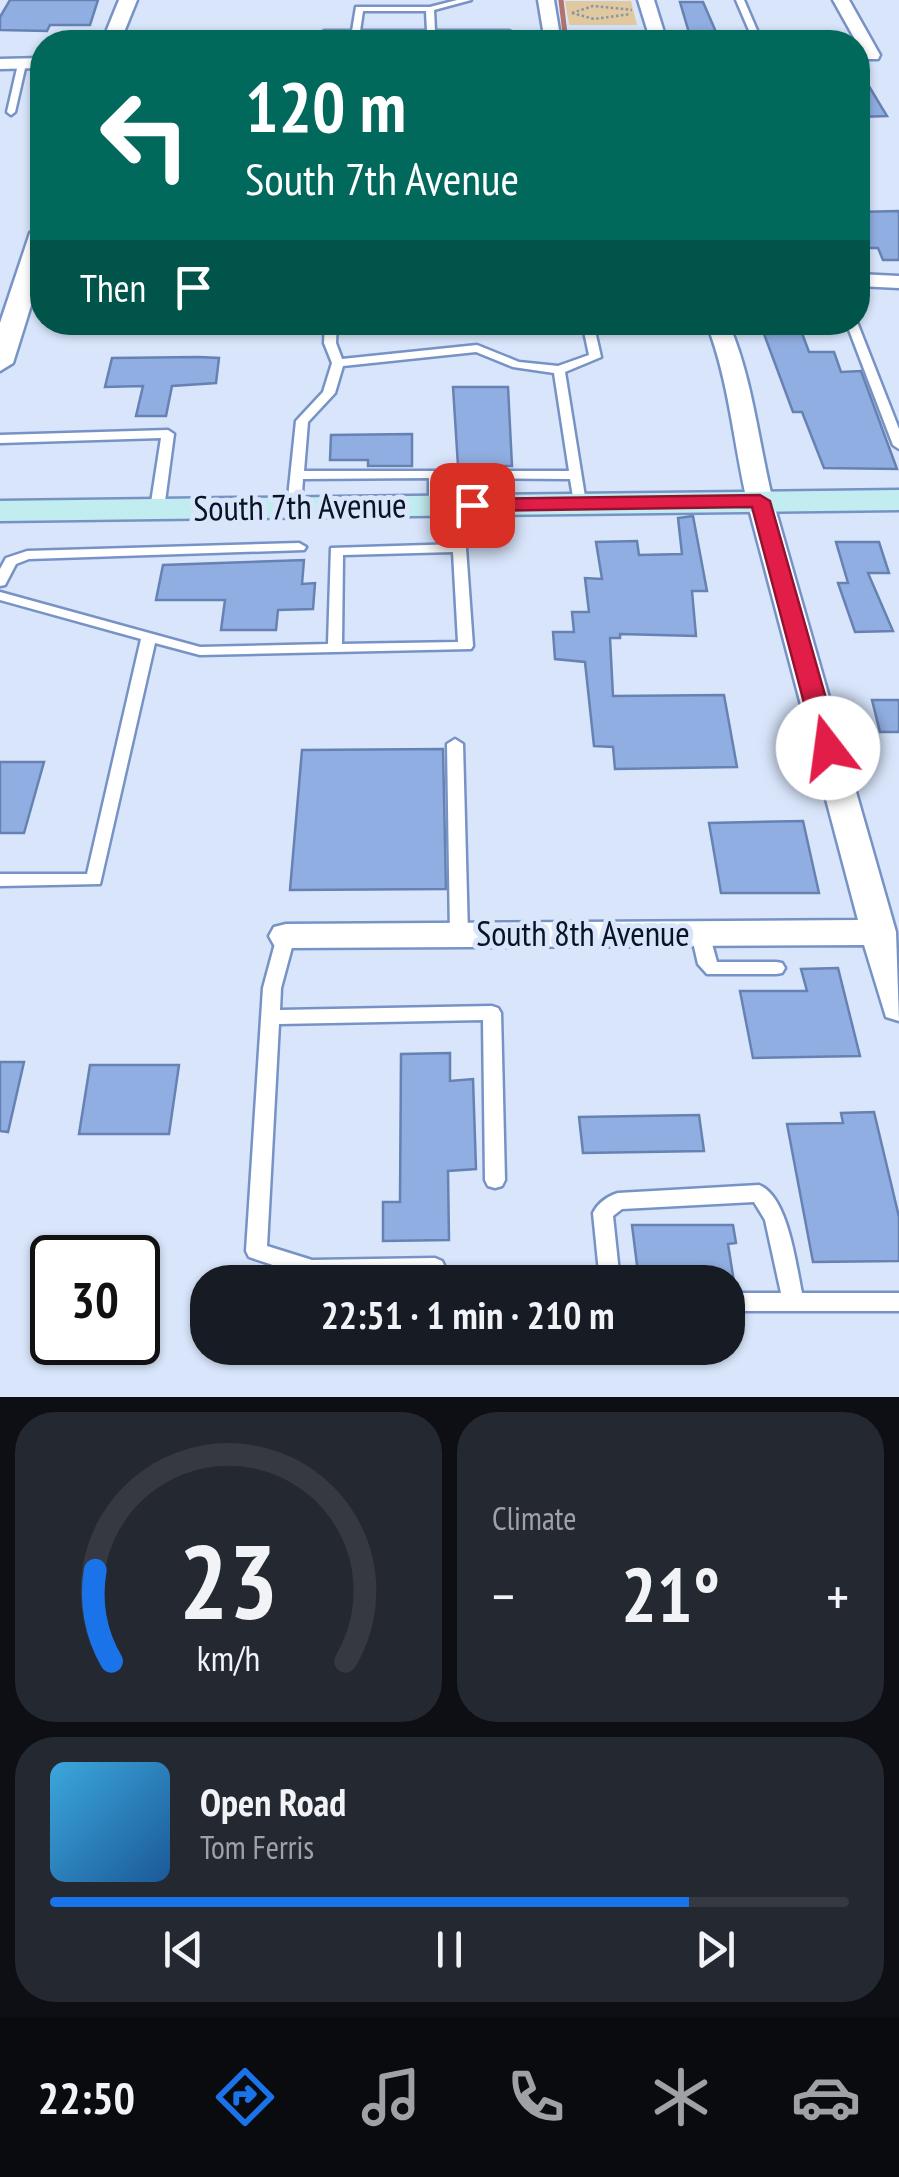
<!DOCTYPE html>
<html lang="en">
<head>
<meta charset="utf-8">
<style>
	:root { --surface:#171b24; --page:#242831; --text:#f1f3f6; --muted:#9ea1a6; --line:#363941; --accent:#1a73e8 }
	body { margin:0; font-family:"PT Sans Narrow",sans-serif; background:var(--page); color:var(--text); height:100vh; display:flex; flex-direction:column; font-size:38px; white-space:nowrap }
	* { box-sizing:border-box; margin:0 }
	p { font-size:32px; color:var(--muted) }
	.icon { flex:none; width:55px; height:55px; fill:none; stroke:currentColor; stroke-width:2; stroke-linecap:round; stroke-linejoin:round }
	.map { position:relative; height:1397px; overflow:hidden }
	.panel { display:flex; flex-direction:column; gap:15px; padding:15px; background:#0d0f14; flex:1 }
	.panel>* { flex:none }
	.hud { position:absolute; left:30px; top:30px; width:840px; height:305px; border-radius:40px; box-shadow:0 2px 8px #0004; background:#00695c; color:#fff; overflow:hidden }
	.speed { position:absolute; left:30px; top:1235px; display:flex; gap:20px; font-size:50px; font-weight:700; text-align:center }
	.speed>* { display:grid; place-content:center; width:130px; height:130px; border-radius:50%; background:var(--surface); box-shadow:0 2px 8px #0004; line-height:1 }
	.speed .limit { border:5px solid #111; border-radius:15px; background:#fff; color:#111 }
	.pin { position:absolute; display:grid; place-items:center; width:85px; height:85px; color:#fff; margin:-42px; border-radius:20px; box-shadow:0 5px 15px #0006 }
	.me { position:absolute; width:110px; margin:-55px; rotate:345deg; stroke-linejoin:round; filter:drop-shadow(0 0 8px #0008) }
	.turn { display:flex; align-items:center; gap:35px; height:210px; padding:0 50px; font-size:45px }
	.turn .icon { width:130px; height:130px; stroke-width:2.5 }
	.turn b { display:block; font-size:70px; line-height:85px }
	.then { display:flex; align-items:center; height:95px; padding:0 50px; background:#0003; gap:20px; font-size:38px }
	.big { font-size:75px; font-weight:700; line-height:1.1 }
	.panel .tile { flex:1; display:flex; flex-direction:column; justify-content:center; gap:15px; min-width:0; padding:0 35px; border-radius:40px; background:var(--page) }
	.panel .dial { align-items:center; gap:0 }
	.dial svg { height:260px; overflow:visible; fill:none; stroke:var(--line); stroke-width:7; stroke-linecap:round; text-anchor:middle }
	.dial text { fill:var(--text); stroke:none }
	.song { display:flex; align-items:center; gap:30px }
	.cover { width:120px; height:120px; border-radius:15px; background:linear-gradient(135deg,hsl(200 70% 55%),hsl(210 70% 35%)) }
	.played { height:10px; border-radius:5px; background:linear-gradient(90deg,var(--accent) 80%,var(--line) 80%) }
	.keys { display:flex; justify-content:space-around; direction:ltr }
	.heat { display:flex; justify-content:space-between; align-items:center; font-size:55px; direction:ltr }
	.panel .tiles { flex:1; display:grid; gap:15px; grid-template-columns:1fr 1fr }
	.tile:last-child { grid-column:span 2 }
	.trip { position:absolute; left:190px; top:1265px; width:555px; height:100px; border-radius:40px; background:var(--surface); box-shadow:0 2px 8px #0004; font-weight:700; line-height:100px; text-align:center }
	.dock { display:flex; height:160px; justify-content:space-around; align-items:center; background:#090b0e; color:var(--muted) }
	.dock .icon { width:70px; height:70px }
	.dock .selected { color:var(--accent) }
	.dock b { font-size:45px; color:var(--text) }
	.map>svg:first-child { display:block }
	.green { fill:#e1c99f }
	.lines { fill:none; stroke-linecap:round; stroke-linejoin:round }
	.stream { stroke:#b3716f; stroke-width:5 }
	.building { fill:#90aee1; stroke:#6682b3; stroke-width:2.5 }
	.service-casing { stroke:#7793c5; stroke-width:5 }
	.minor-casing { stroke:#7793c5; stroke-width:5 }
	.tertiary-casing { stroke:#7793c5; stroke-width:5 }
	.secondary-casing { stroke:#7793c5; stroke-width:5 }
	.path { stroke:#8994a9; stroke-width:2.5; stroke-dasharray:2.5 2.5; stroke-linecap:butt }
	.service { fill:#fff; fill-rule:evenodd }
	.minor { fill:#fff; fill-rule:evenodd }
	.tertiary { fill:#fff; fill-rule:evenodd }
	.secondary { fill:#c2edf0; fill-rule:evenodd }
	.route { fill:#e11d48; stroke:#92132f; stroke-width:2.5 }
	.labels { text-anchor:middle; stroke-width:10; stroke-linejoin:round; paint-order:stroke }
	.street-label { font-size:35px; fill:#091325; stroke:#d8e5fb }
</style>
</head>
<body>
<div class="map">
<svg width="899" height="1397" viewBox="0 0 899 1397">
	<rect width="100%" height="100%" fill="#d8e5fb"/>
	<polygon class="green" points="565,1 631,1 637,25 569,25"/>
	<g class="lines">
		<polyline class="stream" points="561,0 566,42"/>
	</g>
	<g class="building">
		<polygon points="10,0 98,0 90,25 50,25 47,31 0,30 0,17"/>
		<polygon points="680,2 703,2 716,32 690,36"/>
		<polygon points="858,68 887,116 858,117"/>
		<polygon points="899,211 899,260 883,260 878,248 868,248 865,242 858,242 858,212"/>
		<polygon points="802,333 809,352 834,352 841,372 861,371 897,469 824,468 802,412 793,412 764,334"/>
		<polygon points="112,358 199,357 219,358 216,383 172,386 166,416 136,416 143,386 105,387"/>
		<polygon points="453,387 508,387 512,466 458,466"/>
		<polygon points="412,434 412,466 368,466 368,460 330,460 331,435"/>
		<polygon points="693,516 707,591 692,591 696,636 620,634 620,638 610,638 613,696 724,695 737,767 615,769 613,747 594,746 585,662 555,659 553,632 574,632 572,612 589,612 585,578 602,579 596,542 637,541 639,555 682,554 678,518"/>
		<polygon points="836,542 879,542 889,573 868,573 893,631 855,632 838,583 848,583"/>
		<polygon points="304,560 302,584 315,583 313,609 278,610 276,630 221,630 225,600 156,600 163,565"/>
		<polygon points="872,700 899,700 899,732 880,732"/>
		<polygon points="443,749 446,889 290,890 302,750"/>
		<polygon points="0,762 44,762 24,833 0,833"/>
		<polygon points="803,821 819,893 721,893 709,823"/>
		<polygon points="838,968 860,1056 753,1058 740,991 807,991 801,969"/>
		<polygon points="450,1053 450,1081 473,1079 476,1169 448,1171 449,1240 383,1241 383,1202 400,1202 401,1054"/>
		<polygon points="0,1062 24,1062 8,1132 0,1131"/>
		<polygon points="90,1065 179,1065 169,1134 79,1134"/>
		<polygon points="874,1112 899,1217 899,1261 813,1262 787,1124 843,1123 841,1113"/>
		<polygon points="699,1115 704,1151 583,1153 579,1117"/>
		<polygon points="632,1225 733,1225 736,1243 728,1244 734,1282 639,1281"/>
	</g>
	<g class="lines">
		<defs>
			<g id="service">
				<path d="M457,0H471L434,10L435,31H509L513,33V42H505V35H331L329,42H321L324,31H352L356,7H430ZM363,11H426L427,31H360Z"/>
				<polygon points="736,0 744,0 762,42 754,42"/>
				<polygon points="22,61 26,64 15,112 11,115 7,112 18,64"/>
				<path d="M325,322H337L336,343L342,359L477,345L519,362L558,366L589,355L582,322H593L601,357L565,372L586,503L585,506H575L574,503L570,479L441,478L443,505L436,509L429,505V478L303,479L301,507L294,511L289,510L287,507L296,421L323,392L332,363L324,343ZM476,352L513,367L554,373L569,471H304L308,422L335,393L343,366Z"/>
				<polygon points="846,322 857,322 899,429 899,449 893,445"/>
				<polygon points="168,430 174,434 164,509 157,513 150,509 161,438 0,443 0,435"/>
				<polygon points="299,543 306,547 304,550 29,559 16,564 5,585 0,586 0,569 6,558 27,551"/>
				<path d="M459,544L466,548L473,646L471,649L200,655L155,643L100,884L0,886V874H87L141,639L0,600V592L200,647L328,644L331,548ZM453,552L458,642L342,644L343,555Z"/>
				<polygon points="455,739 463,744 468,935 465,939 453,939 450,935 447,744"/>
				<polygon points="700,927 706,929 709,933 717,962 776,962 782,963 785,968 782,973 776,974 707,974 698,964 691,933 694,929"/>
				<polygon points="286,930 292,932 295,936 281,988 280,1010 492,1006 498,1008 501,1013 505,1180 502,1186 495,1188 488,1186 485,1180 483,1020 279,1024 267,1246 312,1260 435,1258 442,1261 445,1267 442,1273 435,1276 312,1278 249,1257 246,1251 263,988 277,936 280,932"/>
				<path d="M759,1185C788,1196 796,1265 802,1293H899V1311H728V1293H781L765,1220L754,1202L622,1209L613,1216L620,1282H600L593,1213C598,1203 608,1196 618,1193Z"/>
			</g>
			<g id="minor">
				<polygon points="538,0 554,0 561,42 545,42"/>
				<polygon points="638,0 654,0 667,42 651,42"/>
				<polygon points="833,0 849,0 880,55 878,59 866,59"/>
				<polygon points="42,58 42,68 0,69 0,59"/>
				<polygon points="858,274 899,276 899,288 858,286"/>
				<path d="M706,322H728C753,379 758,441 773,501L896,932L899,1021L886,1017L864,945L286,948L274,945L269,936L274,927L286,924L858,920L747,501C733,441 729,379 706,322Z"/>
			</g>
			<g id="tertiary">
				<polygon points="119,0 137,0 120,42 102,42"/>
				<polygon points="42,226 42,270 13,363 0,371 0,323 30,233"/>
			</g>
			<polygon id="secondary" points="899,490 899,510 0,521 0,501"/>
		</defs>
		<use href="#service" class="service-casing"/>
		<use href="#minor" class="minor-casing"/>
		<use href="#tertiary" class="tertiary-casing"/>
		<use href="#secondary" class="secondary-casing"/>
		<g class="path">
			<polyline points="572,13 594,19 631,14"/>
			<polyline points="572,13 593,6 632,10"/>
		</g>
		<use href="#service" class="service"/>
		<use href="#minor" class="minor"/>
		<use href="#tertiary" class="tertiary"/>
		<use href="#secondary" class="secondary"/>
	</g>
	<polygon class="route" points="760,495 770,501 840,748 836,753 820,753 816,748 752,507 472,511 462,505 472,499"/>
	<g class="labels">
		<g class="street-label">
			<text transform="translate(300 507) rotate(-1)" y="12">South 7th Avenue</text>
			<text x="583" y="946">South 8th Avenue</text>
		</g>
	</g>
</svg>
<div class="speed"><div class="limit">30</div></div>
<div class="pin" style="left:472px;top:505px;background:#d93025"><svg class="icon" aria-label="arrive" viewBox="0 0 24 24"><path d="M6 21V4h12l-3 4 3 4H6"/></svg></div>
<svg class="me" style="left:828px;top:748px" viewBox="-20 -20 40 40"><circle r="19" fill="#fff"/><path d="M0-13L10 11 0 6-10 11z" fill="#e11d48"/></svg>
<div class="trip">22:51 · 1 min · 210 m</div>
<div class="hud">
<div class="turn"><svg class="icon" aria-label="left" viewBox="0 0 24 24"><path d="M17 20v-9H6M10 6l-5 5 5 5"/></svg><div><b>120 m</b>South 7th Avenue</div></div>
<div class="then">Then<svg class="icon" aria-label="arrive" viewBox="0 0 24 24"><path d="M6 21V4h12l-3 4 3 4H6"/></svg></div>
</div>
</div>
<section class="panel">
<div class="tiles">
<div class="tile dial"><svg viewBox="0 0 100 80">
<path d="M14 69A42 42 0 1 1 86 69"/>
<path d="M14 69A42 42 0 0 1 9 41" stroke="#1a73e8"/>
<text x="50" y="56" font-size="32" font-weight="700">23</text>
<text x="50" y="72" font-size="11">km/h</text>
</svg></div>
<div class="tile"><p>Climate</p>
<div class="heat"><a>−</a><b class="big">21°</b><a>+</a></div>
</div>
<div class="tile">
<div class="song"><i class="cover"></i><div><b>Open Road</b><p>Tom Ferris</p></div></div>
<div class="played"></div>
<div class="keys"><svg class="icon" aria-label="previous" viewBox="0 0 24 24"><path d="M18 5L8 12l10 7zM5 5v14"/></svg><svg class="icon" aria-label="pause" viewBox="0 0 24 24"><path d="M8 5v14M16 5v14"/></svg><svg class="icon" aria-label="next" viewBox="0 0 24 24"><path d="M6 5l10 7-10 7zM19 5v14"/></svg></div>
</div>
</div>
</section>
<nav class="dock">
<b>22:50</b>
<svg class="icon selected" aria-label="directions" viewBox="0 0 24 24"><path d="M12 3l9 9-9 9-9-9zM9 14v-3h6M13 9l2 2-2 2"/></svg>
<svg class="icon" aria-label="music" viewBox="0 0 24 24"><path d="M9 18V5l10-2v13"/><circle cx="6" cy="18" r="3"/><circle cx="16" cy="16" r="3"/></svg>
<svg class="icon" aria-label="phone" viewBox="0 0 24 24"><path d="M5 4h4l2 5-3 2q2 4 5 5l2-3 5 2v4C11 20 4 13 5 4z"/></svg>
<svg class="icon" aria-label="climate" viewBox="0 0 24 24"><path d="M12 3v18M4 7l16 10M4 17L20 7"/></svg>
<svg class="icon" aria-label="car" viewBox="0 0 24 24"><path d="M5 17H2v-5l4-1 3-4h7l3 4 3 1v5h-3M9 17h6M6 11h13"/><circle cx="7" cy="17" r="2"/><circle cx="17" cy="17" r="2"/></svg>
</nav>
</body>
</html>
